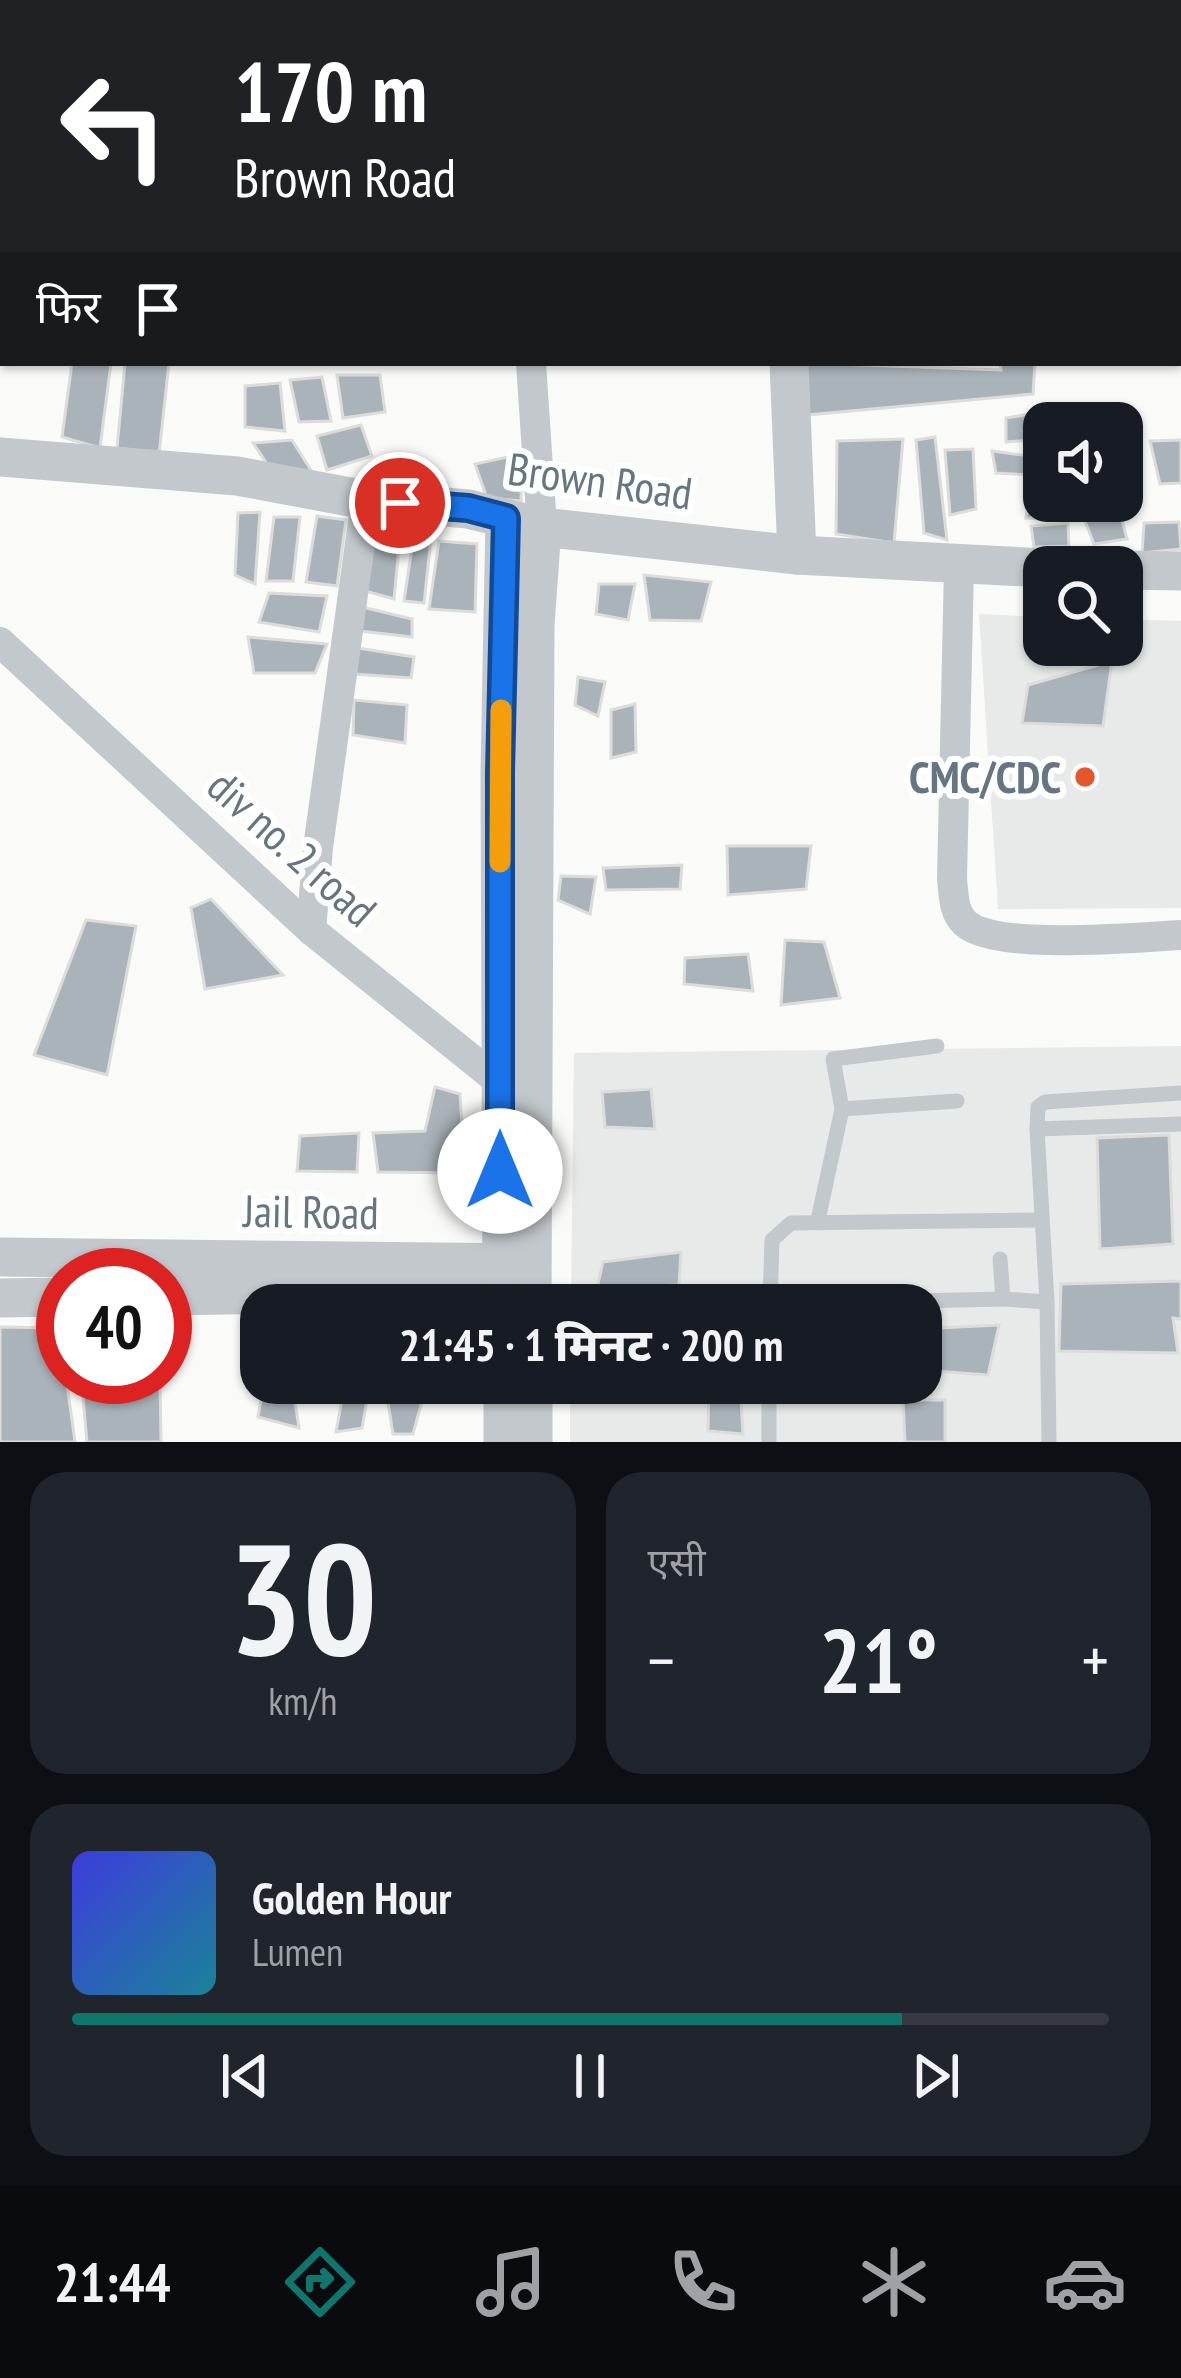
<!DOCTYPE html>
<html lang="hi">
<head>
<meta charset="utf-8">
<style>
	:root { --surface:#171b24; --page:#20242c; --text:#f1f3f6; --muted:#9ea1a6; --line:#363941; --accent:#0f766e }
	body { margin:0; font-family:"PT Sans Narrow","Noto Sans Devanagari",sans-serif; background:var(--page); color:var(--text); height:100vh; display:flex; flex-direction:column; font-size:45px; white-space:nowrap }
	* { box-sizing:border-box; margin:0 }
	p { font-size:39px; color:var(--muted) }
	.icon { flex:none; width:66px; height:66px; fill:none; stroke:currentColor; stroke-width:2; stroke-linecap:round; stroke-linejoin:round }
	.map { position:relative; height:1442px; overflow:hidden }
	.side { display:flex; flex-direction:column; gap:30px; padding:30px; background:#0d0f14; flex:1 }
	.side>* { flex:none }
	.hud { position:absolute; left:0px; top:0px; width:1182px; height:366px; box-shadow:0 3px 9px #0004; background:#202124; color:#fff; overflow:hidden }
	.controls { position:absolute; left:1023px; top:402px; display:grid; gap:24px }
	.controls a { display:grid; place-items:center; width:120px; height:120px; border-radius:24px; background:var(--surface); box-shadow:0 3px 9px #0004; font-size:60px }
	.speed { position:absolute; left:36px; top:1248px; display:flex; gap:24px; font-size:60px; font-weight:700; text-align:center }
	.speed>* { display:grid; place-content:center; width:156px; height:156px; border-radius:50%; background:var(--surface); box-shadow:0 3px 9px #0004; line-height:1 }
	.speed .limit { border:18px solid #d22; background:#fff; color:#111 }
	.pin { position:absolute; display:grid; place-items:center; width:102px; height:102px; color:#fff; margin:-51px; border:6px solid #fff; border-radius:50%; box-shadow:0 3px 12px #0007 }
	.me { position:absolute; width:132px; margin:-66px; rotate:0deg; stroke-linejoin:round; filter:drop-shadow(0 0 9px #0008) }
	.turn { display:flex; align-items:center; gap:42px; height:252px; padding:0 36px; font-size:54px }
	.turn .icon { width:156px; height:156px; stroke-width:2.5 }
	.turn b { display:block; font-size:84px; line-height:102px }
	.then { display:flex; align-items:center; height:114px; padding:0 36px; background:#0003; gap:24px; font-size:45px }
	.big { font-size:90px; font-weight:800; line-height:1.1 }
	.side .tile { flex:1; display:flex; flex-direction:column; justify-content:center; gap:18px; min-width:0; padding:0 42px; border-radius:36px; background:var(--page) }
	.side .dial { align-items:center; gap:0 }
	.dial b { font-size:156px; line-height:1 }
	.song { display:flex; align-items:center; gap:36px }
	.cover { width:144px; height:144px; border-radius:18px; background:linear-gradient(135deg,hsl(240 70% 55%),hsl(190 70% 35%)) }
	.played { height:12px; border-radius:6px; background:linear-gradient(90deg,var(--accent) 80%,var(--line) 80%) }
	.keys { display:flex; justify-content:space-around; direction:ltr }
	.heat { display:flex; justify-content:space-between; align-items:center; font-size:66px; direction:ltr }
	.side .tiles { flex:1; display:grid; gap:30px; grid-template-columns:1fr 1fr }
	.tile:last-child { grid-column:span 2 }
	.trip { position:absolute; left:240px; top:1284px; width:702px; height:120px; border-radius:36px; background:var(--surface); box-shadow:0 3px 9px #0004; font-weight:800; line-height:120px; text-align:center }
	.dock { display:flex; height:192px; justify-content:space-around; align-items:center; background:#090b0e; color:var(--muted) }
	.dock .icon { width:84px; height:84px }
	.dock .active { color:var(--accent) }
	.dock b { font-size:54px; color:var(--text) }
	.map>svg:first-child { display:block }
	.built { fill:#e8e9e9 }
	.building { fill:#aab3b9; stroke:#dcdcda; stroke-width:3 }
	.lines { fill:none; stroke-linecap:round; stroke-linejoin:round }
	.service { stroke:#c3c8cc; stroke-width:15 }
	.minor { stroke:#c3c8cc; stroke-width:30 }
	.tertiary { stroke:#c3c8cc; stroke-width:39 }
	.route-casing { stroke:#114b97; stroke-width:30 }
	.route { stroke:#1a73e8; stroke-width:21 }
	.slow { stroke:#f59e0b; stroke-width:21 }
	.poi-dot { fill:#e4572e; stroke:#fff; stroke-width:4.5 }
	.labels { text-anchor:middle; stroke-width:12; stroke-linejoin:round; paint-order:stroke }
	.street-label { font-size:45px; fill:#657683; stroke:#fff }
	.poi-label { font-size:45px; font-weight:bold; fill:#657683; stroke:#fff; text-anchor:end }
</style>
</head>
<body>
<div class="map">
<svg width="1181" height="1442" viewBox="0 0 1181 1442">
	<rect width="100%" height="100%" fill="#fafaf8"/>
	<g class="built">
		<polygon points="979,614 1044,617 1044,645 1122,645 1122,619 1181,621 1181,908 998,909"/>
		<polygon points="1181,1046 1181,1442 570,1442 570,1383 921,1383 921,1305 571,1305 574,1053"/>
	</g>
	<g class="building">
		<polygon points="579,0 702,0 579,3"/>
		<polygon points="72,363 111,363 100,448 62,437"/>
		<polygon points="125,363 169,363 159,454 117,448"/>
		<polygon points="806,363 1001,370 1000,363 1035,363 1033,394 807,415"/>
		<polygon points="337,375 380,375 385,412 343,418"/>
		<polygon points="322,377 331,421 299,422 290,380"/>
		<polygon points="280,383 285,431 245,427 245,386"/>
		<polygon points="1055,410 1054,423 1044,423 1044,439 1006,442 1006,418"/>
		<polygon points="361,425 372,456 327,470 317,436"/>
		<polygon points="935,437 947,540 924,533 916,440"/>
		<polygon points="903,439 894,543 836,534 837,441"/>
		<polygon points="292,440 312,472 272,471 253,443"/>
		<polygon points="1181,440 1181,483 1160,484 1150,441"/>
		<polygon points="973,449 976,509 950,515 945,450"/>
		<polygon points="992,451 1029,456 1031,475 996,473"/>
		<polygon points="522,454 521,501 487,498 475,464"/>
		<polygon points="1044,492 1044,501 1067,501 1069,519 1026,518 1029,494"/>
		<polygon points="1119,509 1127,539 1094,544 1081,511"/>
		<polygon points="260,512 255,584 235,575 238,513"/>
		<polygon points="317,516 346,520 337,586 306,582"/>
		<polygon points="274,517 300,517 293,581 266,581"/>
		<polygon points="1179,522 1181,549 1142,553 1144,523"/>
		<polygon points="1068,523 1069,546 1034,547 1031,526"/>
		<polygon points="375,531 400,537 394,599 365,591"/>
		<polygon points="414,534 431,539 424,603 404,601"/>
		<polygon points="439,541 477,544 475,612 429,609"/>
		<polygon points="644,575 711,582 701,621 650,620"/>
		<polygon points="599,584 635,584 628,620 596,614"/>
		<polygon points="269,593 327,596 319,632 259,622"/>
		<polygon points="362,607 412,619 412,637 360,631"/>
		<polygon points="248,637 327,644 315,673 254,673"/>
		<polygon points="358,648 414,657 411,678 354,674"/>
		<polygon points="1112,661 1103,726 1022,723 1028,685"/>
		<polygon points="578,677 605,682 598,716 575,705"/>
		<polygon points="354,700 407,705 405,743 353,735"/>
		<polygon points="635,704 636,752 611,758 611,710"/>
		<polygon points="727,846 811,846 806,889 728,895"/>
		<polygon points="682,865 680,889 606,890 603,868"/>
		<polygon points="561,876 596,877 590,914 558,900"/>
		<polygon points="211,899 283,975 205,989 191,908"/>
		<polygon points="86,920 136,926 107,1075 34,1055"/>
		<polygon points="785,940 824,942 840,998 781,1005"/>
		<polygon points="748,954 753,991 684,984 685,958"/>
		<polygon points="435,1087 460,1094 465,1173 378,1172 373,1133 425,1131"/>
		<polygon points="651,1089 655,1129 605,1127 602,1092"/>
		<polygon points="359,1133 357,1172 297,1171 300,1136"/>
		<polygon points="1169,1135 1173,1244 1100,1249 1097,1138"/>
		<polygon points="681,1252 679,1285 597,1288 603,1262"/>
		<polygon points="1181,1281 1181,1319 1173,1318 1178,1353 1059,1351 1061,1284"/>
		<polygon points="999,1325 988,1375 934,1371 938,1328"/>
		<polygon points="0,1327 60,1328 63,1377 66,1377 75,1442 0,1442"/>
		<polygon points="81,1377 160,1377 161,1442 87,1442"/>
		<polygon points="264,1383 292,1383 299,1428 258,1417"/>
		<polygon points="345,1383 427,1383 413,1434 393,1434 388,1403 367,1400 362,1428 336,1432"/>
		<polygon points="709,1383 740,1383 743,1434 708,1431"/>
		<polygon points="903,1400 945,1400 945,1442 905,1442"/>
	</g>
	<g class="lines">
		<g class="service">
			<polyline points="842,1109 957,1101"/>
			<polyline points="1037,1129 1038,1107 1045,1102 1181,1093"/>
			<polyline points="818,1220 842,1109 833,1059 937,1046"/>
			<polyline points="1003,1299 1047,1302"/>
			<polyline points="914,1301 1003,1299 1000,1259"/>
			<polyline points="770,1305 772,1240 791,1223 1042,1220"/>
			<polyline points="769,1442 769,1383"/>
			<polyline points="1049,1442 1047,1302 1037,1129 1181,1124"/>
		</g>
		<g class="minor">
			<polyline points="430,0 430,3"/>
			<polyline points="1152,0 1153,3"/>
			<polyline points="15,3 34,0"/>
			<polyline points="1179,155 1181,167"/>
			<polyline points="0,333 3,333"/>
			<polyline points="531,363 542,527"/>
			<path d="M959,567L952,879C954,895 953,912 965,923C995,951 1137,937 1181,935"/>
			<polyline points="0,642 311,930 510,1090"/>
			<polyline points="311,930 318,848 366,500"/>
		</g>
		<g class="tertiary">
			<polyline points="771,0 771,3"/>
			<polyline points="789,363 797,555"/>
			<polyline points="0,457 237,476 366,500 468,509 542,527 797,555 1044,568"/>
			<polyline points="1122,570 1181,571"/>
			<polyline points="0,1257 529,1263"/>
			<polyline points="165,1296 527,1290"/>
			<polyline points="0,1298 63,1297"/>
			<polyline points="502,1305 500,772 505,518"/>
			<polyline points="532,1305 535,625 542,527"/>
			<polyline points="503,1383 503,1442"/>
			<polyline points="533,1383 533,1442"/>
		</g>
	</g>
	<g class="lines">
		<defs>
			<polyline id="route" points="400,503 468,508 506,518 500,772 500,1171"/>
		</defs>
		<use href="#route" class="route-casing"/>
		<use href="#route" class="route"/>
		<polyline class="slow" points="500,862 501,710"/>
	</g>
	<circle class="poi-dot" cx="1085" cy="777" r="12"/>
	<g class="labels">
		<g class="street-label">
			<text transform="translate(600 481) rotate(8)" y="16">Brown Road</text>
			<text transform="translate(292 848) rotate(42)" y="16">div no. 2 road</text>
			<text transform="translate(311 1212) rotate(1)" y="16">Jail Road</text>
		</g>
		<g class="poi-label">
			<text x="1061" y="793">CMC/CDC</text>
		</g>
	</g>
</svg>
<div class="controls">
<a><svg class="icon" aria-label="sound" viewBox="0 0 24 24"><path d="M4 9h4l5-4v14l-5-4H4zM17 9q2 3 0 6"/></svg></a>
<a><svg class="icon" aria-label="search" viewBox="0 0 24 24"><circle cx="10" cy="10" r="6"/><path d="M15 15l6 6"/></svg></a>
</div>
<div class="speed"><div class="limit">40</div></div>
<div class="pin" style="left:400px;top:503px;background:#d93025"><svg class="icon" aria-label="arrive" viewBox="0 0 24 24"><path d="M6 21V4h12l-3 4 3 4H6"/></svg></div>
<svg class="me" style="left:500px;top:1171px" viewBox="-20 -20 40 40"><circle r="19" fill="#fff"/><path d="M0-13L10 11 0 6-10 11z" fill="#1a73e8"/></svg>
<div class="trip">21:45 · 1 मिनट · 200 m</div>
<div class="hud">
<div class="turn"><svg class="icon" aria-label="left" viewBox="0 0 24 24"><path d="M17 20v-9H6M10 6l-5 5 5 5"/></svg><div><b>170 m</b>Brown Road</div></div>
<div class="then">फिर<svg class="icon" aria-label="arrive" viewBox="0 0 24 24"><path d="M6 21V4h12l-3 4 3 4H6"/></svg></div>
</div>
</div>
<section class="side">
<div class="tiles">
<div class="tile dial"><b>30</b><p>km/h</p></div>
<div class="tile"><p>एसी</p>
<div class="heat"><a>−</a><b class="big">21°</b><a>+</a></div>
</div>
<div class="tile">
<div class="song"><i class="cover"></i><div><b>Golden Hour</b><p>Lumen</p></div></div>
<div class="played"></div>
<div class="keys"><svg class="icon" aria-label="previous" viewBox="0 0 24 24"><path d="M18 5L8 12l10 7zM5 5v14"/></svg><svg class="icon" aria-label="pause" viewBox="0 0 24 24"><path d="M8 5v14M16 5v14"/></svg><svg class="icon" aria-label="next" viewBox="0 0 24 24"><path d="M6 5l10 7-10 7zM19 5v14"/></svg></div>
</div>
</div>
</section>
<nav class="dock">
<b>21:44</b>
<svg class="icon active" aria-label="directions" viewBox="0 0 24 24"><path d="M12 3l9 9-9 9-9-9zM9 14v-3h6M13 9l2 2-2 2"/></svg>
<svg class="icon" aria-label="music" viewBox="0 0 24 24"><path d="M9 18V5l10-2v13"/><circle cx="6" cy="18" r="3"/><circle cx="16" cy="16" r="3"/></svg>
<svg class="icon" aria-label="phone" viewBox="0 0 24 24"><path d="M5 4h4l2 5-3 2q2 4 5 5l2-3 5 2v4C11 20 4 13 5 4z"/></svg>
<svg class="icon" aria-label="climate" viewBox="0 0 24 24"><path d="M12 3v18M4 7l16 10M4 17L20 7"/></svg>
<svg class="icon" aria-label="car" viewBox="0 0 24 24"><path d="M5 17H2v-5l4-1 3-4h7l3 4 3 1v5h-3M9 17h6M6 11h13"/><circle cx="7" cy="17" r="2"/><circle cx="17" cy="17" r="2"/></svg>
</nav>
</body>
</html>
